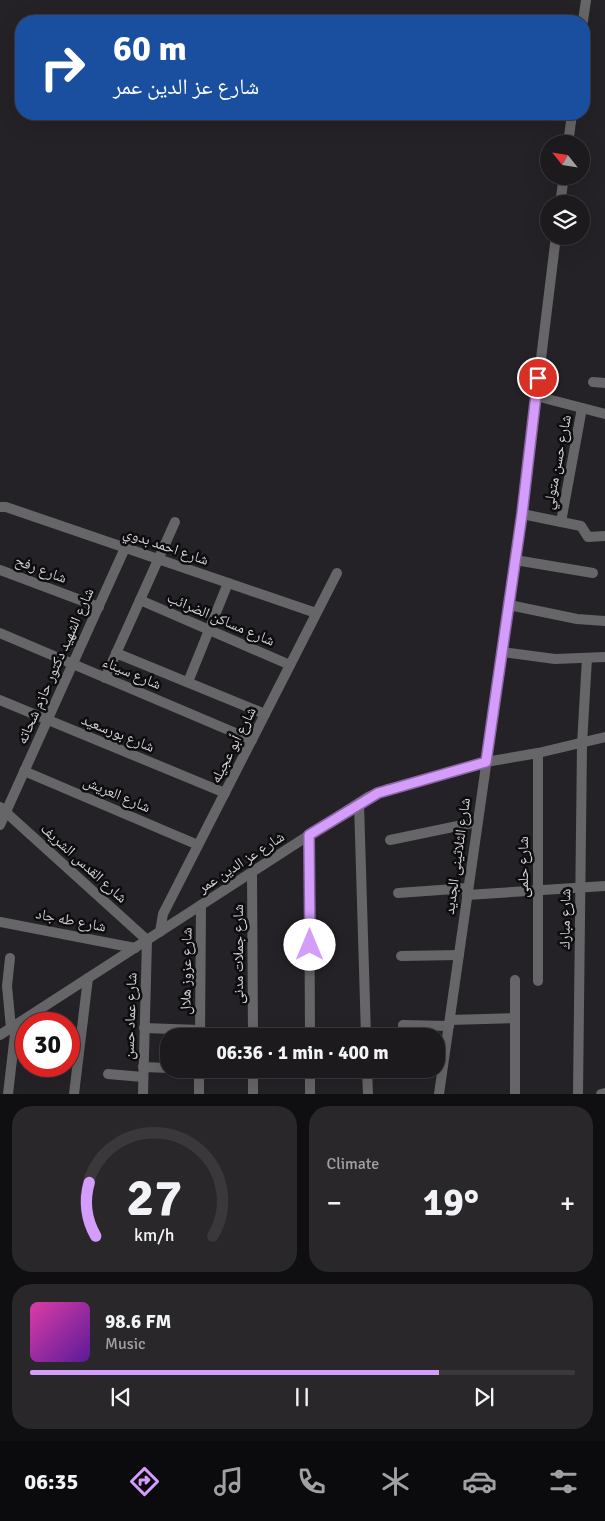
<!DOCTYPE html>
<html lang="en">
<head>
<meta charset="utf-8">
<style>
	:root { --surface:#1c1a1d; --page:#29272a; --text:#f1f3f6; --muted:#a0a1a4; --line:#3a383b; --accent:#d49cfb }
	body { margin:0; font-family:Signika,"Noto Naskh Arabic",sans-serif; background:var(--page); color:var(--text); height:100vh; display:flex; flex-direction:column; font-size:19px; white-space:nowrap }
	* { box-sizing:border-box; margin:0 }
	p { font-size:16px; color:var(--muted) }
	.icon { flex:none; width:28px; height:28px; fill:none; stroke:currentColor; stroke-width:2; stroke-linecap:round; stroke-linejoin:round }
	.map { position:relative; height:1094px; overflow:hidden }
	.panel { display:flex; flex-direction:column; gap:12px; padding:12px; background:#0f0e10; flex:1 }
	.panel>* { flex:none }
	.banner { position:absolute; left:15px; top:15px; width:575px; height:105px; border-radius:20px; box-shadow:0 5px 20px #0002,0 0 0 1px var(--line); background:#1a4fa0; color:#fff; overflow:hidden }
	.needle { width:32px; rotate:300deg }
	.controls { position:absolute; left:540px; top:135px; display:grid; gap:10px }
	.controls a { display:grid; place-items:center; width:50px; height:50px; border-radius:50%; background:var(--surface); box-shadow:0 5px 20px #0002,0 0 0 1px var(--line); font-size:25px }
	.speed { position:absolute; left:15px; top:1012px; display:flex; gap:10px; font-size:25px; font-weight:700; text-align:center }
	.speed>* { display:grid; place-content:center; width:65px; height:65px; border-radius:50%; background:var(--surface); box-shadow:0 5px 20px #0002,0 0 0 1px var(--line); line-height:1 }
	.speed .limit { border:8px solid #d22; background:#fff; color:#111 }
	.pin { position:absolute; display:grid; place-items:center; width:42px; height:42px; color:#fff; margin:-21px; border:2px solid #fff; border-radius:50%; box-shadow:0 1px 5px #0007 }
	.me { position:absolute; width:55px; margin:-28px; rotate:0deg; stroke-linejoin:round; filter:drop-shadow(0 0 4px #0008) }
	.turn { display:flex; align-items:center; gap:18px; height:105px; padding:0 15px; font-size:22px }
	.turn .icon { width:65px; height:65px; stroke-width:2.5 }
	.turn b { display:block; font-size:35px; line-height:42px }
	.big { font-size:38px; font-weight:700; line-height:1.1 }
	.panel .card { flex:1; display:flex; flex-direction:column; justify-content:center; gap:8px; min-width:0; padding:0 18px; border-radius:20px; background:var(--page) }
	.panel .dial { align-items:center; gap:0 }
	.dial svg { height:130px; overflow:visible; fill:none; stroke:var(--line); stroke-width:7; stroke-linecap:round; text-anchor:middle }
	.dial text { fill:var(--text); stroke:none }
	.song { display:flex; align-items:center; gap:15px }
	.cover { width:60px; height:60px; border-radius:8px; background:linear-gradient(135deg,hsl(320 70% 55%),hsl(270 70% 35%)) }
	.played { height:5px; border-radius:2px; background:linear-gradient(90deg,var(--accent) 75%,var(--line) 75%) }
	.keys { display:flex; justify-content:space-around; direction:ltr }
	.heat { display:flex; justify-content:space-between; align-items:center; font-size:28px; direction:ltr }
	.panel .tiles { flex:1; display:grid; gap:12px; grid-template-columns:1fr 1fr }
	.card:last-child { grid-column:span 2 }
	.trip { position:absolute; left:160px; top:1028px; width:285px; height:50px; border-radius:20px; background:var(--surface); box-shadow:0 5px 20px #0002,0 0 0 1px var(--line); font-weight:700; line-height:50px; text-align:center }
	.tabs { display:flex; height:80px; justify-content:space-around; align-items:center; background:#0b0a0c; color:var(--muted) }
	.tabs .icon { width:35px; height:35px }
	.tabs .selected { color:var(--accent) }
	.tabs b { font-size:22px; color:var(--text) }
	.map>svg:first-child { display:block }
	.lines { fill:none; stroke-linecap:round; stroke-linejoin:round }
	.street { stroke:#666568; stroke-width:10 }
	.route-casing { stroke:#8a65a3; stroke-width:12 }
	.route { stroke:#d49cfb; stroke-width:9 }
	.labels { text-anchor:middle; stroke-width:5; stroke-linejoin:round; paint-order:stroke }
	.street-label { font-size:15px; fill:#d4d2d6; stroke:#0d0c0e }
</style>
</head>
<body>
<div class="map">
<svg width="605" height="1094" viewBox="0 0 605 1094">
	<rect width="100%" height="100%" fill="#252227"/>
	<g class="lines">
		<g class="street">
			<polyline points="583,21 586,0"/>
			<polyline points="568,144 572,114"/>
			<polyline points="560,204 564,176"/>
			<polyline points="593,382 605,383"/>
			<polyline points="536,396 605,414"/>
			<polyline points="0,507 6,507 316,613"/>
			<polyline points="522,514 581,526 588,537 605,536"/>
			<polyline points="561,522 582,408"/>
			<polyline points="515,560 593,573"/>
			<polyline points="0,570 99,607"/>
			<polyline points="140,600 290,665"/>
			<polyline points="509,605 577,619 605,621"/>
			<polyline points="0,633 252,740"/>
			<polyline points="502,652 555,659 605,657"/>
			<polyline points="116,653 265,714"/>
			<polyline points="105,678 175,522"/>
			<polyline points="188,682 228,583"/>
			<polyline points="0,700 225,793"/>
			<polyline points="538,753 538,981"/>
			<polyline points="24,771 198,845"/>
			<polyline points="359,803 366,1036"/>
			<polyline points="0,807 147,940 143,1094"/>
			<polyline points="0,825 125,548"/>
			<polyline points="309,835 310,1036"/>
			<polyline points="390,840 477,822"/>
			<polyline points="252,872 253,1036"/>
			<polyline points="398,893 468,888"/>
			<polyline points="467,895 605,886"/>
			<polyline points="0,922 135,948"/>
			<polyline points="160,932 163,914 337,573"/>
			<polyline points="401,956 459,955"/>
			<polyline points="10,958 7,986 11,1028"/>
			<polyline points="450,1020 515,1018"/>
			<polyline points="403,1025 449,1026"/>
			<polyline points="144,1028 200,1030"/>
			<polyline points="0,1035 368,797 388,789 486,762 538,753 605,737"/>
			<polyline points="200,1036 201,905"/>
			<polyline points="143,1067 169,1068"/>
			<polyline points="253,1069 253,1094"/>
			<polyline points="310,1069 310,1094"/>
			<polyline points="367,1069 368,1094"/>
			<polyline points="108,1074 143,1077"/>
			<polyline points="8,1094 16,1025"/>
			<polyline points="74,1094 88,978"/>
			<polyline points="199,1094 199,1069"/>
			<polyline points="439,1094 522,514 556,236"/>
			<polyline points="515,1094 515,980"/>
			<polyline points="578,1094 582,744 587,658"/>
			<polyline points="601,1094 605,1093"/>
		</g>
	</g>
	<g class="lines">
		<defs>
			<polyline id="route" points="310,945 309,835 378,793 486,762 522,514 538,378"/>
		</defs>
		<use href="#route" class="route-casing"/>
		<use href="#route" class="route"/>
	</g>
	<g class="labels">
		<g class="street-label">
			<text transform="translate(557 462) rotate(-79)" y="5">شارع حسن متولي</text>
			<text transform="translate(166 546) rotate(19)" y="5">شارع احمد بدوي</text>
			<text transform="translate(41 569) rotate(21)" y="5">شارع رفح</text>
			<text transform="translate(221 619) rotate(23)" y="5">شارع مساكن الضرائب</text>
			<text transform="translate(55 666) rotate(-66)" y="5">شارع الشهيد دكتور حازم شحاته</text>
			<text transform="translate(132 673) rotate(23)" y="5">شارع سيناء</text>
			<text transform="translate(118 733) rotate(22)" y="5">شارع بورسعيد</text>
			<text transform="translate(233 745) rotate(-63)" y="5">شارع أبو عجيله</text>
			<text transform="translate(117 794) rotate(23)" y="5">شارع العريش</text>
			<text transform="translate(457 856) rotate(-82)" y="5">شارع الثلاثينى الجديد</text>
			<text transform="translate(241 862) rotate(-33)" y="5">شارع عز الدين عمر</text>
			<text transform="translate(84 863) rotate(42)" y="5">شارع القدس الشريف</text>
			<text transform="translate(523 867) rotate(-90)" y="5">شارع حلمى</text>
			<text transform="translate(565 919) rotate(-89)" y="5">شارع مبارك</text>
			<text transform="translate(71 920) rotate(11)" y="5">شارع طه جاد</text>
			<text transform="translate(238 954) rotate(-90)" y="5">شارع جملات مدنى</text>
			<text transform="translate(186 971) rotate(-89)" y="5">شارع عزوز هلال</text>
			<text transform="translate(130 1016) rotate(-88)" y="5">شارع عماد حسن</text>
		</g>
	</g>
</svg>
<div class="controls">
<a><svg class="needle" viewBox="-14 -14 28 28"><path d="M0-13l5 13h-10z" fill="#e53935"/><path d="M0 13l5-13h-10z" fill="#a0a1a4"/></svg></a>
<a><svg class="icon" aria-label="layers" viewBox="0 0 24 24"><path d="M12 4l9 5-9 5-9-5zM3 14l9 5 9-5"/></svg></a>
</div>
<div class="speed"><div class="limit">30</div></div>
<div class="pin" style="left:538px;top:378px;background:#d93025"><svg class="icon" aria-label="arrive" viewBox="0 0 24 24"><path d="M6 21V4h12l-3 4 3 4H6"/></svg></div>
<svg class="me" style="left:310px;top:945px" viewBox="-20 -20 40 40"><circle r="19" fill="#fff"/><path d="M0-13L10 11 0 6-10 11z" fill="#d49cfb"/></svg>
<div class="trip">06:36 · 1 min · 400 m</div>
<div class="banner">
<div class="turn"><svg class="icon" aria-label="right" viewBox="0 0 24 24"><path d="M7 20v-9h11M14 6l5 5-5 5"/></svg><div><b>60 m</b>شارع عز الدين عمر</div></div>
</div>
</div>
<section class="panel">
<div class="tiles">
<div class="card dial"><svg viewBox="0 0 100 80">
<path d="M14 69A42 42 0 1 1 86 69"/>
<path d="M14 69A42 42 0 0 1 10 36" stroke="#d49cfb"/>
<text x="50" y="56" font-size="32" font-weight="700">27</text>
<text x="50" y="72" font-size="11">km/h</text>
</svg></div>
<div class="card"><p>Climate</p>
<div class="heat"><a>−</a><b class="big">19°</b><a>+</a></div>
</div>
<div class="card">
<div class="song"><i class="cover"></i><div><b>98.6 FM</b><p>Music</p></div></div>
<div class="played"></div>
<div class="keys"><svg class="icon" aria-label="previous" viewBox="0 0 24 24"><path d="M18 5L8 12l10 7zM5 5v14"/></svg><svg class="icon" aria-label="pause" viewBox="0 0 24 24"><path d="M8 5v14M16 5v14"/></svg><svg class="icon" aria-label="next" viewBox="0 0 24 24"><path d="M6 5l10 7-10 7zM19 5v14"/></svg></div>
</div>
</div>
</section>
<nav class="tabs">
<b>06:35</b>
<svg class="icon selected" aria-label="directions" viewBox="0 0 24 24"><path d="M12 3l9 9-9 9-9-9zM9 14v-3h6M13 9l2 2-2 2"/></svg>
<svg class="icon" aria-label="music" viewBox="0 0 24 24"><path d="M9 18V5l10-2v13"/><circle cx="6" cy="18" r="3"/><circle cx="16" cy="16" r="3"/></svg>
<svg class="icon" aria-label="phone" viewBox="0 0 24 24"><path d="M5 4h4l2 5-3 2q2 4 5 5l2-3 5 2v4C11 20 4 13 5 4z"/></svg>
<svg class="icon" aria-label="climate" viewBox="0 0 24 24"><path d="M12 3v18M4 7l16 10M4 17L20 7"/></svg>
<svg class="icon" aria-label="car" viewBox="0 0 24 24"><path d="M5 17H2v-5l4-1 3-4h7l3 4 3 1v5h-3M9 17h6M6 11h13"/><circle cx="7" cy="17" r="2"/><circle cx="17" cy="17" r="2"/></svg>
<svg class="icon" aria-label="filters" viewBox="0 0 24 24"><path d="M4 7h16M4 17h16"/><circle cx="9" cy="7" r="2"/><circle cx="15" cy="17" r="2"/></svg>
</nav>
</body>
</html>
